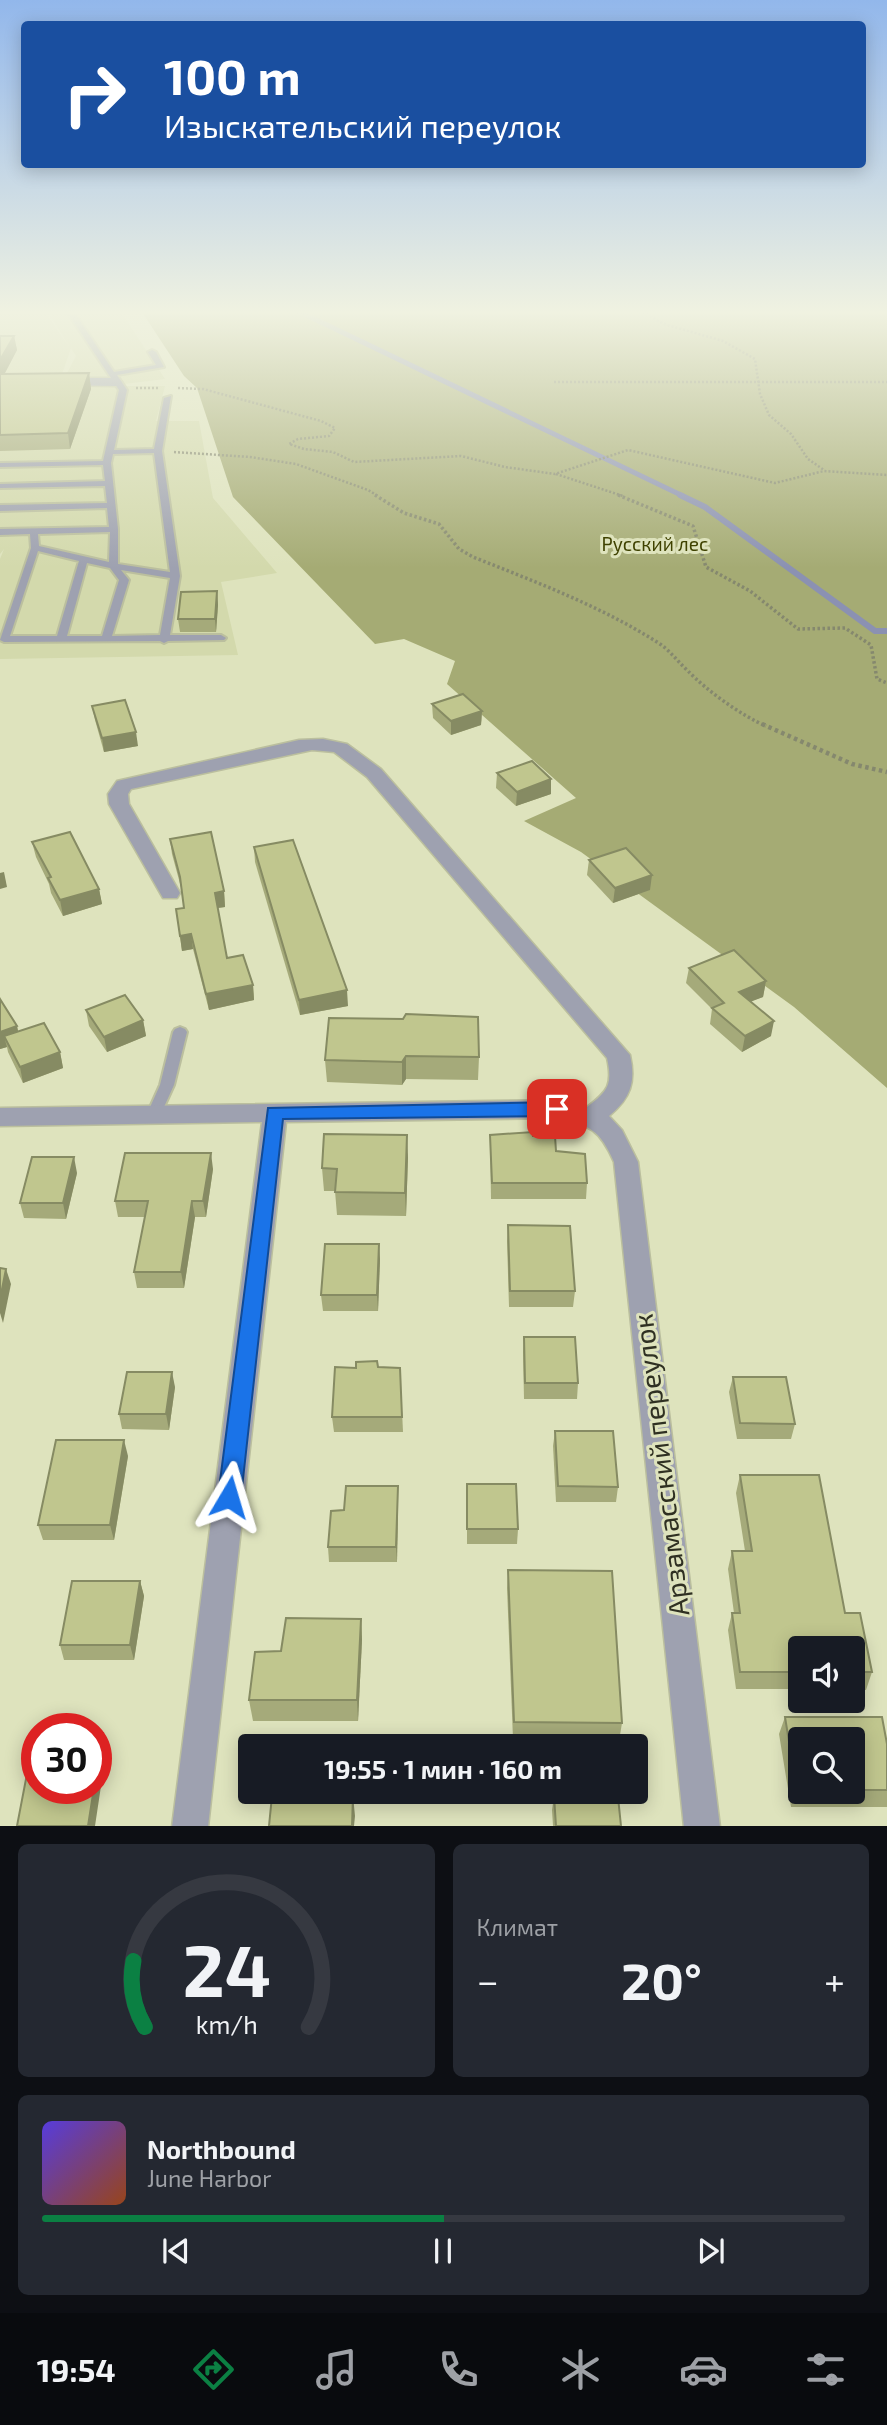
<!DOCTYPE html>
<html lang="ru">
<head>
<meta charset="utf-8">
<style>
	:root { --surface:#171b24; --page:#242831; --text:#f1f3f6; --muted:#9ea1a6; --line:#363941; --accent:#0b8043 }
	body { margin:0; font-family:"Exo 2",sans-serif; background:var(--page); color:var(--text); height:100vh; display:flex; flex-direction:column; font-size:26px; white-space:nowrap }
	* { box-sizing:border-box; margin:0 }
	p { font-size:23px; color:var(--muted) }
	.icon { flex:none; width:38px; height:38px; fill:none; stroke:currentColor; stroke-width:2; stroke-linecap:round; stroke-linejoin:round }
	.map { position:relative; height:1826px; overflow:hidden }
	.sheet { display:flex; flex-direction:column; gap:18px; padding:18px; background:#0d0f14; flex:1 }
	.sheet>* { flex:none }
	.guide { position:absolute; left:21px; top:21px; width:845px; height:147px; border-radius:7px; box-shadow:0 4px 18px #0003; background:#1a4fa0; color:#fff; overflow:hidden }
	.tools { position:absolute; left:788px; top:1636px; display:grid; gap:14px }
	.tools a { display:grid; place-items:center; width:77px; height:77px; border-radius:7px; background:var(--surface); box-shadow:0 4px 18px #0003; font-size:35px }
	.speed { position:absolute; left:21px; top:1713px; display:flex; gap:14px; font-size:35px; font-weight:700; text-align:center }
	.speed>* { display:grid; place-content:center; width:91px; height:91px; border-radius:50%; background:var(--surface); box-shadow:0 4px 18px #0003; line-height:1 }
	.speed .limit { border:10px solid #d22; background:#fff; color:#111 }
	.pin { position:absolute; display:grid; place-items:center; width:60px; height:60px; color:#fff; margin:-30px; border-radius:14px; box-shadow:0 4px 10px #0006 }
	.me { position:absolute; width:77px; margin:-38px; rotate:7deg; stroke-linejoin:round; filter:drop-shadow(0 0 5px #0008) }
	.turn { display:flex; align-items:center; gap:24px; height:147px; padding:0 28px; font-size:32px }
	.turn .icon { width:91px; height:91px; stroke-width:2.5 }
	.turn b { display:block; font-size:49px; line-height:60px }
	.big { font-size:52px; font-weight:700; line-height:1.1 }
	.sheet .card { flex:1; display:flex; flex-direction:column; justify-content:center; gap:10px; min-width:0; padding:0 24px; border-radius:10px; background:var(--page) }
	.sheet .dial { align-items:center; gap:0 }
	.dial svg { height:182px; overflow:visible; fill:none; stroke:var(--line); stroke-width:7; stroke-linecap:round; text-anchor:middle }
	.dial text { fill:var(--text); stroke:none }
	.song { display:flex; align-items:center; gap:21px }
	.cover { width:84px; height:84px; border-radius:10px; background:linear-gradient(135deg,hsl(250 70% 55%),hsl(20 70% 35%)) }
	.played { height:7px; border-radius:4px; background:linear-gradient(90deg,var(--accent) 50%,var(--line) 50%) }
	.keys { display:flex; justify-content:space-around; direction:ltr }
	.heat { display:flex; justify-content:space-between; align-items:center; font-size:38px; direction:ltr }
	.sheet .tiles { flex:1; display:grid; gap:18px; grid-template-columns:1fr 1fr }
	.card:last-child { grid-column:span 2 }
	.trip { position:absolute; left:238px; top:1734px; width:410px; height:70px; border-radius:7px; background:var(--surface); box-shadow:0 4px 18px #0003; font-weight:700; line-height:70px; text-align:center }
	.tabs { display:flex; height:112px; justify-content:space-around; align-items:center; background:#090b0e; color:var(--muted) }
	.tabs .icon { width:49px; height:49px }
	.tabs .selected { color:var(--accent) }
	.tabs b { font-size:32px; color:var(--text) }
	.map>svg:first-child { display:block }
	.built { fill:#d3d9ac }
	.forest { fill:#a5ab74 }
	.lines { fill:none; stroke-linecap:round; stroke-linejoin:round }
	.stream-far1 { stroke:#8b91b2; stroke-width:5 }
	.stream { stroke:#8b91b2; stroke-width:6 }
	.lane-casing { stroke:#bbbf9e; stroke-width:4 }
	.street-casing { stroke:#bbbf9e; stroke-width:3 }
	.path-far2 { stroke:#85886e; stroke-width:2.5; stroke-dasharray:2 2; stroke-linecap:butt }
	.path-far1 { stroke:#85886e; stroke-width:3.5; stroke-dasharray:2.5 2.5; stroke-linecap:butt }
	.path { stroke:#85886e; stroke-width:4.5; stroke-dasharray:3.5 3.5; stroke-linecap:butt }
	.lane { fill:#9ea1b0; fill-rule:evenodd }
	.street { fill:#9ea1b0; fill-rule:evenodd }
	.wall { fill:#a5aa7a; fill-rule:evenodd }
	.shaded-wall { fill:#868b63 }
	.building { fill:#c0c68e; stroke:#868b63; stroke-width:2 }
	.route { fill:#1a73e8; stroke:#114b97; stroke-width:2 }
	.labels { text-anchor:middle; stroke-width:6; stroke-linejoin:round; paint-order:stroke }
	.far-park-label { font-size:19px; fill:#3f4200; stroke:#dee3bd }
	.near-street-label { font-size:28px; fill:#2f3022; stroke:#dee3bd }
</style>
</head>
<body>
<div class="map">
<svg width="887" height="1827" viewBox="0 0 887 1827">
	<rect width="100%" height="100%" fill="#dee3bd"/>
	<g class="built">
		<polygon points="0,312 45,312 70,348 48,312 121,312 165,379 124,384 119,377 65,377 76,356 71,348 62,374 0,373"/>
		<polygon points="0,386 165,386 156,421 199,421 213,498 277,573 221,582 238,655 0,659 0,559 4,549 0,554"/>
	</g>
	<polygon class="forest" points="142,312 887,312 887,1088 794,1007 581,852 524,821 576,798 447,684 455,661 404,639 375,644 233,497 197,388 184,376"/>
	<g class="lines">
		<polyline class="stream-far1" points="300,312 683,496"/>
		<polyline class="stream" points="680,495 705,507 875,631 887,631"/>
		<defs>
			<g id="lane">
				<path d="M67,312H74L114,372L156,365L148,352L152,350L156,352L164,367L117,375L127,390L114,450L154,449L164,398L171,396L162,451L180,576L170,635H221L226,638L224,640L168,641L164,643L160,641L4,642L0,640L31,548L30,534L0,535V529L109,527L107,508L0,511V505L107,503L105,486L0,488V484L105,481L103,465L0,467V463L103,461L119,390ZM154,453L170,572L118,564V529L111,463L113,454ZM110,532L109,562L39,546L38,534ZM38,551L79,561L57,636H10ZM87,563L110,568L119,580L102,636H67ZM121,570L170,578L160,635L112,636L129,580Z"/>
				<polygon points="180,1027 185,1029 187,1032 174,1085 159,1118 149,1118 147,1114 160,1085 173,1032 175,1029"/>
			</g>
			<g id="street">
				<polygon points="62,378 116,378 122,382 116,386 58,385 58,379"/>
				<path d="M323,739L347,744L381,769L630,1055C636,1082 631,1098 609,1116L622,1130L638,1162L720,1827H684L614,1162C600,1130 590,1125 557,1118L286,1122L208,1827H172L262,1122L0,1126V1108L557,1100L587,1107C608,1091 613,1085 607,1058L367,777L334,752L312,750L131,789L128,794L129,804L180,893L177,898H163L109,804L108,794L117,781L299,740Z"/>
			</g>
		</defs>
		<use href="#lane" class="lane-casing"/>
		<use href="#street" class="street-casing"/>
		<g class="path-far2">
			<polyline points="643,312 664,324 723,341 755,359 760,394 769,415 791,434 808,459 824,470"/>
			<polyline points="554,382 887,382"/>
			<polyline points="136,388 159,388"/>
			<polyline points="178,388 203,389 321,421 335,428 329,436 298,439 289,444 304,449 333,452 354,462 461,456 505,467 555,474 628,450 775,483 824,471 887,475"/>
			<polyline points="174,452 250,457 296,464 368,490 378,496"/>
			<polyline points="556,474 623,496"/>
		</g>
		<g class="path-far1">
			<path d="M375,495L404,513L439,524L459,549L473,557C536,582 600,606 657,642C670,650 677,661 688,671C706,690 742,716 766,726"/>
			<polyline points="618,495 693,526 706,567 750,591 798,629 845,628 871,645 877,679 887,683"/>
		</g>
		<polyline class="path" points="762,724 852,764 887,772"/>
		<use href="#lane" class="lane"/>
		<use href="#street" class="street"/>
	</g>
	<g class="wall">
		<polygon points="0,336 14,336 17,350 4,374 89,373 91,389 70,449 0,451"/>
		<polygon points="217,591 218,605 216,632 180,632 178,619"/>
		<polygon points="432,704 482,711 481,725 451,735 433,718"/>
		<polygon points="92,706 138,746 104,752 95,720"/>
		<polygon points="497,773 551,794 516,806 496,788"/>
		<polygon points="170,839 224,891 225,907 218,908 227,958 253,985 254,1000 209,1010 193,949 182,951 176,909 184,908 182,891 172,854"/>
		<polygon points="32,842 99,889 102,904 63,916 51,893 49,884 36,857"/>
		<polygon points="254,847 348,1006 300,1015 255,862"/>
		<polygon points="589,860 650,890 613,903 587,875"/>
		<polygon points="689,968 766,981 763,997 751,1001 771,1036 742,1052 710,1024 712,1009 686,983"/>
		<polygon points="0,999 17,1026 18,1032 60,1052 63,1068 23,1083 8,1052 7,1047 0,1049"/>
		<polygon points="86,1010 143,1020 146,1036 107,1052 89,1026"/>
		<polygon points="403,1019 479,1057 478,1080 406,1079 402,1085 327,1082 325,1060"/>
		<polygon points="490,1135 556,1151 587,1183 586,1199 491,1199"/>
		<polygon points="408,1157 406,1216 337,1215 335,1191 324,1191 322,1168"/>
		<polygon points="213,1169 206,1217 195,1217 184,1288 137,1288 134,1272 145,1217 118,1217 115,1201"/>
		<polygon points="77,1173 66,1219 24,1218 20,1203"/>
		<polygon points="508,1225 575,1291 573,1307 509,1307 507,1241"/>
		<polygon points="380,1259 378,1311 323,1311 321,1295"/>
		<polygon points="524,1337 578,1383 577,1399 524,1399 523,1352"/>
		<polygon points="378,1367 400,1368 403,1432 334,1432 332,1417 356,1368"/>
		<polygon points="733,1377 795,1424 791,1439 737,1439 729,1392"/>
		<polygon points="175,1387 169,1430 122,1429 119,1414"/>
		<polygon points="555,1431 618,1487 616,1502 556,1502 553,1446"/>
		<polygon points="128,1456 114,1540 43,1540 38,1525"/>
		<polygon points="740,1475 845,1613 872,1672 866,1690 852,1689 852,1648 800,1648 800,1689 736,1689 728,1630 732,1613 734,1613 728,1569 732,1551 745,1551 736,1493"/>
		<polygon points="467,1484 518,1529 517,1544 467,1544"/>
		<polygon points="398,1501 397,1562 329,1562 328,1547 344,1510"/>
		<polygon points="508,1570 622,1723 619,1741 513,1739 507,1588"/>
		<polygon points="140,1581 144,1596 134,1660 64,1660 60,1645"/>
		<polygon points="361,1619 362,1640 358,1721 253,1721 249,1700"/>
		<path d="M785,1717L887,1744V1807H791L779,1734ZM800,1740H852V1792H800Z"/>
		<polygon points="569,1792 604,1792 605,1797 621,1826 553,1826 552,1810 554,1796 569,1795"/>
	</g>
	<g class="shaded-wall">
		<polygon points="14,336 17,350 4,375 0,376 0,360"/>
		<polygon points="89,373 91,389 70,449 68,433"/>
		<polygon points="217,591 218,605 216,632 215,619"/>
		<polygon points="482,711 481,725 451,735 451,721"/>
		<polygon points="136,732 138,746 104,752 102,738"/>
		<polygon points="551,779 551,794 516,806 517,792"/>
		<polygon points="4,872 7,887 0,889 0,873"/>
		<polygon points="652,875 650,890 613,903 615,888"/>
		<polygon points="99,889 102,904 63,916 60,900"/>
		<polygon points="224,891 225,907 217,908 215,893"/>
		<polygon points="191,934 193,949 182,951 180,936"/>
		<polygon points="766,981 763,997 737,1007 739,992"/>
		<polygon points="253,985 254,1000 209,1010 206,994"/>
		<polygon points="347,990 348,1006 300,1015 299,1000"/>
		<polygon points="143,1020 146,1036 107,1052 104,1037"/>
		<polygon points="774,1021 771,1036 742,1052 745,1036"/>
		<polygon points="17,1026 20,1041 4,1036 7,1047 0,1049 0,1032"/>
		<polygon points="60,1052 63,1068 23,1083 20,1067"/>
		<polygon points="406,1056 406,1079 402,1085 402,1062"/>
		<polygon points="407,1135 408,1157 406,1216 405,1193"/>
		<polygon points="211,1153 213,1169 206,1217 203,1201"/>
		<polygon points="74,1157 77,1173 66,1219 63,1203"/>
		<polygon points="192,1201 195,1217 184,1288 181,1272"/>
		<polygon points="379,1244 380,1259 378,1311 377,1295"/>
		<polygon points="6,1269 11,1284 3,1323 0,1313 0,1299"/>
		<polygon points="172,1372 175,1387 169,1430 166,1414"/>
		<polygon points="124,1440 128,1456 114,1540 110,1525"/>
		<polygon points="398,1486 398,1501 397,1562 396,1547"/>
		<polygon points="140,1581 144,1596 134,1660 130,1645"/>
		<polygon points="361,1619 362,1640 358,1721 357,1700"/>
		<polygon points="103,1733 107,1746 95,1826 88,1826 94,1788 96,1788 96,1774"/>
		<polygon points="353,1796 355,1816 354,1826 352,1826"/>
	</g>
	<g class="building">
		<polygon points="0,336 14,336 0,360"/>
		<polygon points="89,373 68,433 0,435 0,374"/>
		<polygon points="217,591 215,619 178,619 181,592"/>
		<polygon points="463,694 482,711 451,721 432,704"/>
		<polygon points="125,700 136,732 102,738 92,706"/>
		<polygon points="532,761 551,779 517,792 497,773"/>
		<polygon points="70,832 99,889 60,900 48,878 51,877 32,842"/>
		<polygon points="211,832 224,891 215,893 227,958 243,955 253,985 206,994 191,934 180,936 176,909 184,908 180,877 170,839"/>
		<polygon points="293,840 347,990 299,1000 254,847"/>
		<polygon points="626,848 652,875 615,888 589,860"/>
		<polygon points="734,950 766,981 739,992 774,1021 745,1036 712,1008 724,1003 689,968"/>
		<polygon points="125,995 143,1020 104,1037 86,1010"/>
		<polygon points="0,999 17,1026 0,1032"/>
		<polygon points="406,1014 478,1017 479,1057 406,1056 402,1062 325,1060 329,1018 403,1019"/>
		<polygon points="44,1023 60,1052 20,1067 4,1036"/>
		<polygon points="533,1132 533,1136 555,1136 556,1151 585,1154 587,1183 492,1183 490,1135"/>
		<polygon points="324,1134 407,1135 405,1193 335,1192 337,1169 322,1168"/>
		<polygon points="125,1153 211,1153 203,1201 192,1201 181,1272 134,1272 148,1201 115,1201"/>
		<polygon points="32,1157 74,1157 63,1203 20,1203"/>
		<polygon points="508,1225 570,1226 575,1291 510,1291"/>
		<polygon points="325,1244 379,1244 377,1295 321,1295"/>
		<polygon points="0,1268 6,1269 0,1299"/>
		<polygon points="524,1337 575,1337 578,1383 525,1383"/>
		<polygon points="377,1361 378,1367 400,1368 402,1417 332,1417 335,1367 356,1368 356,1362"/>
		<polygon points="127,1372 172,1372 166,1414 119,1414"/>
		<polygon points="733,1377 786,1377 795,1424 740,1423"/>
		<polygon points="555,1431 613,1431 618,1487 558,1486"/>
		<polygon points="56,1440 124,1440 110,1525 38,1525"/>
		<polygon points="740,1475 819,1475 845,1613 860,1613 872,1672 852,1672 852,1648 800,1648 800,1672 740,1672 732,1613 740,1613 732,1551 752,1551"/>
		<polygon points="467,1484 516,1484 518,1529 467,1529"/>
		<polygon points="346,1486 398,1486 396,1547 328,1547 331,1511 344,1510"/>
		<polygon points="508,1570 612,1571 622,1723 514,1722"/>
		<polygon points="72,1581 140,1581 130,1645 60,1645"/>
		<polygon points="286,1618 361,1619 357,1700 249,1700 255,1652 281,1651"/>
		<polygon points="785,1717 882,1717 887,1744 887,1790 852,1790 852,1740 800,1740 800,1791 797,1791"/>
		<polygon points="35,1732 37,1732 37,1788 94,1788 88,1826 17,1826"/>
		<polygon points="96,1733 103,1733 96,1774"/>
		<polygon points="570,1792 604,1792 605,1797 618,1797 621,1826 556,1826 554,1796 570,1795"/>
		<polygon points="272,1796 353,1796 352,1826 269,1826"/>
	</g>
	<linearGradient id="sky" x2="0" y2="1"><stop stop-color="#92b7eb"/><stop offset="0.55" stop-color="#f0f2e1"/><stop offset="1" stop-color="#f0f2e1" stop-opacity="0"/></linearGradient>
	<rect width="887" height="568" fill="url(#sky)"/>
	<polygon class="route" points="557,1102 563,1104 566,1109 563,1114 557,1116 283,1119 241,1497 237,1505 229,1508 221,1505 218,1497 268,1108"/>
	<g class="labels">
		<g class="far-park-label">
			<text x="655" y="551">Русский лес</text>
		</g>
		<g class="near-street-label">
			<text transform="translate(661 1465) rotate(-97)" y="10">Арзамасский переулок</text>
		</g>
	</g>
</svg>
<div class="tools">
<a><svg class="icon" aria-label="sound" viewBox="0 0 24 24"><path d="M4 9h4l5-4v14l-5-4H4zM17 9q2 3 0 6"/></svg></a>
<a><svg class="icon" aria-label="search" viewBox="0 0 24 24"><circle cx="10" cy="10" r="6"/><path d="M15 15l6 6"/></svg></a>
</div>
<div class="speed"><div class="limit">30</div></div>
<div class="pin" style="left:557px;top:1109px;background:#d93025"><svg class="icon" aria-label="arrive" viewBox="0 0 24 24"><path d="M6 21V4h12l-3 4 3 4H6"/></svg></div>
<svg class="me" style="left:229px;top:1497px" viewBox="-20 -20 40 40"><path d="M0-17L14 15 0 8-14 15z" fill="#1a73e8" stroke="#fff" stroke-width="4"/></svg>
<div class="trip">19:55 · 1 мин · 160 m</div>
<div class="guide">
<div class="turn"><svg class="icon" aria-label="right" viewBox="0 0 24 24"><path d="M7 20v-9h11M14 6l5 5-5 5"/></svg><div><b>100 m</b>Изыскательский переулок</div></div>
</div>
</div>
<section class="sheet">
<div class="tiles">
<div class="card dial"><svg viewBox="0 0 100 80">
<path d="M14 69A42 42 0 1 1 86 69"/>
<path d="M14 69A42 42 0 0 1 9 40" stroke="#0b8043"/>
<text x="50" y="56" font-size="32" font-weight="700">24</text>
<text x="50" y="72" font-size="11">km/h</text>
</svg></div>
<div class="card"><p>Климат</p>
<div class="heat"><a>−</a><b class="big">20°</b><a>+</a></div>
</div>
<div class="card">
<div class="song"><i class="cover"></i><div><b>Northbound</b><p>June Harbor</p></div></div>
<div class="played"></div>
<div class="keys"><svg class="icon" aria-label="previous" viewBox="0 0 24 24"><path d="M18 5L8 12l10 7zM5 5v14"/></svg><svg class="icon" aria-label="pause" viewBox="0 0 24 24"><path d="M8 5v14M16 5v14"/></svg><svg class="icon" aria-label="next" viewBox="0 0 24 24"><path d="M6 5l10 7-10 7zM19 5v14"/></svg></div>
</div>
</div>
</section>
<nav class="tabs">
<b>19:54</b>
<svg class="icon selected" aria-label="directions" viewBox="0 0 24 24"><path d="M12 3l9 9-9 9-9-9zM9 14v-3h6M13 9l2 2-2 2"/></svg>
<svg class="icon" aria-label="music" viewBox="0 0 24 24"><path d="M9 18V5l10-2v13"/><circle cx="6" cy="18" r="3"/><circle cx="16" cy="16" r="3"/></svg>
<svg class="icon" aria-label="phone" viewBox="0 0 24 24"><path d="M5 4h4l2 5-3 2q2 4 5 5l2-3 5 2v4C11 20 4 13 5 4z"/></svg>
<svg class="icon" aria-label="climate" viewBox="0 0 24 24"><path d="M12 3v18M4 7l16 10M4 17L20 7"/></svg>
<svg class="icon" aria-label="car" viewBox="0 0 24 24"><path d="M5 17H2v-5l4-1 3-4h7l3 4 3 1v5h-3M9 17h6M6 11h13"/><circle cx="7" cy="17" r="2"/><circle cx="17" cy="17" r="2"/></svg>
<svg class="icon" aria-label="filters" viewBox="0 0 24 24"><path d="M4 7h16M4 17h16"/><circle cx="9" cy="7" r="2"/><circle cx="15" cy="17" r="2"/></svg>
</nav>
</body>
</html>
